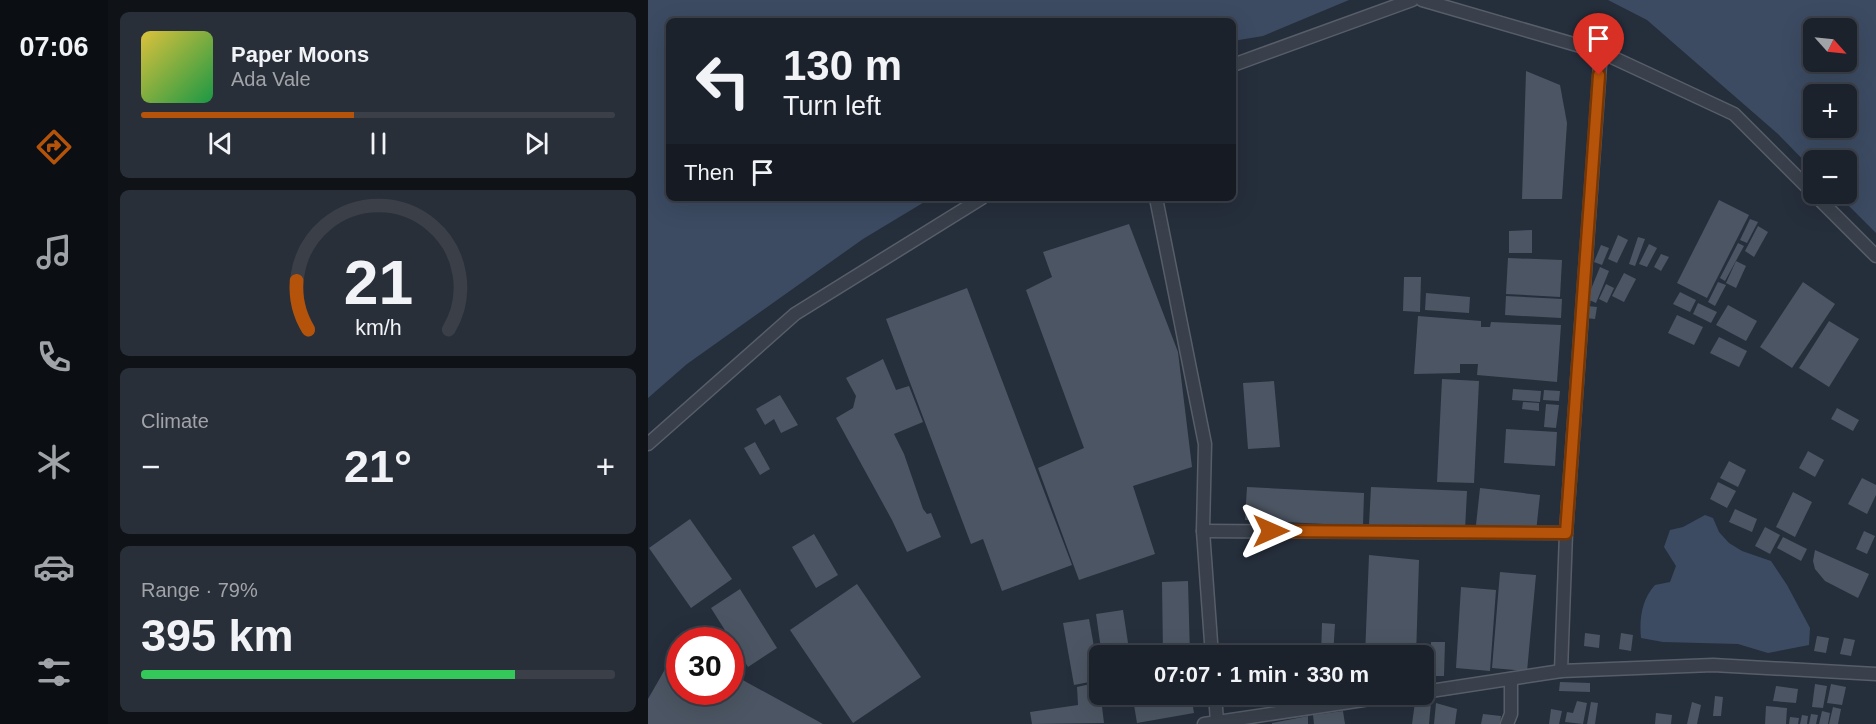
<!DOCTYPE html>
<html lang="en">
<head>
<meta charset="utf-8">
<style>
	:root { --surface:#1c222c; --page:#292f38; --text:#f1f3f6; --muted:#a0a4a9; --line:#3a3f48; --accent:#b45309 }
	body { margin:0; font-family:Helvetica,sans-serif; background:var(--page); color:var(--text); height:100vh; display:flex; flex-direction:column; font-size:22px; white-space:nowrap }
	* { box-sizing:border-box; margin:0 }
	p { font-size:20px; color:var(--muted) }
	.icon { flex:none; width:33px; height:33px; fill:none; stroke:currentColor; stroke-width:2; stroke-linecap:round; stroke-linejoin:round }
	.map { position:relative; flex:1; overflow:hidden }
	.drawer { display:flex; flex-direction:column; gap:12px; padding:12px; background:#0f1318; width:540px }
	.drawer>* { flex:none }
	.guide { position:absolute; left:18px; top:18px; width:570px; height:183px; border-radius:9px; box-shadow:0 6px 24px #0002,0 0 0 2px var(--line); background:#1c222c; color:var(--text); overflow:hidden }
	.needle { width:39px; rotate:117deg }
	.controls { position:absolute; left:1155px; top:18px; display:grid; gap:12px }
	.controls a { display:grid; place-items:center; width:54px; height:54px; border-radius:9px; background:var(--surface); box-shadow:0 6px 24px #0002,0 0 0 2px var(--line); font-size:30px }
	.speed { position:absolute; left:18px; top:627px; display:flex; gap:12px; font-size:30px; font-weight:700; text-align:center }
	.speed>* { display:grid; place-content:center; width:78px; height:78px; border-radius:50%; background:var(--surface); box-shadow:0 6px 24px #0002,0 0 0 2px var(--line); line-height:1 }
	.speed .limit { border:9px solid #d22; background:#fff; color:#111 }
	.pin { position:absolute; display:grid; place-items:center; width:51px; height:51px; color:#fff; margin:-62px -26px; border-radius:50% 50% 50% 0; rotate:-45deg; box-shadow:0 0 6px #0007 }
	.pin .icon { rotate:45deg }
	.me { position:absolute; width:66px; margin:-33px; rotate:90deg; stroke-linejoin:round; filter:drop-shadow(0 0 4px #0008) }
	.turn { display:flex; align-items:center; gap:21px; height:126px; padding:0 18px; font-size:27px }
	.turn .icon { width:78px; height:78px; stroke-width:2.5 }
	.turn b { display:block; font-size:42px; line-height:51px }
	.then { display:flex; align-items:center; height:57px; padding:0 18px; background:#0003; gap:12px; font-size:22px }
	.big { font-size:45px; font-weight:700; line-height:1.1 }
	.drawer .card { flex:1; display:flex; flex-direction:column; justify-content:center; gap:9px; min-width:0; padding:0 21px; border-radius:9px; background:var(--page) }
	.drawer .dial { align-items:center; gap:0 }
	.dial svg { height:156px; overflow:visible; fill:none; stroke:var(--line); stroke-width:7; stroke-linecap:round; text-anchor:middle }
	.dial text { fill:var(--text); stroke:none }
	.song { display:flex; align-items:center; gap:18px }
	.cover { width:72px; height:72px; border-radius:9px; background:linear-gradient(135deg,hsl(50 70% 55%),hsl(140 70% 35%)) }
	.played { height:6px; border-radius:3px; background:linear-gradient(90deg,var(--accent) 45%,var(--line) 45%) }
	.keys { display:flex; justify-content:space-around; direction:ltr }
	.heat { display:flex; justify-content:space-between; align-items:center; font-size:33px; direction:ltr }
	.charge { height:9px; border-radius:4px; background:linear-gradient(90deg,#34c759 79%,var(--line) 0) }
	.trip { position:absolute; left:441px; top:645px; width:345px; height:60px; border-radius:9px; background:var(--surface); box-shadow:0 6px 24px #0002,0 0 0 2px var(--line); font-weight:700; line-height:60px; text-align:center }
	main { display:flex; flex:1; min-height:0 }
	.dock { display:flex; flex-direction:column; width:108px; justify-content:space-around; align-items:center; background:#0b0e12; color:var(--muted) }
	.dock .icon { width:42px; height:42px }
	.dock .selected { color:var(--accent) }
	.dock b { font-size:27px; color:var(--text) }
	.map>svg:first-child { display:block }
	.water { fill:#3c4b62; fill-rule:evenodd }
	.building { fill:#4c5563 }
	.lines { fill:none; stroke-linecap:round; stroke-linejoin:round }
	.street-casing { stroke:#575e69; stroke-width:15 }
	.street { stroke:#39404b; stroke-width:12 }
	.route-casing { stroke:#753606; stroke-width:15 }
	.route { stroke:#b45309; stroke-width:10 }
</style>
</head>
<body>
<main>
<nav class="dock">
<b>07:06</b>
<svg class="icon selected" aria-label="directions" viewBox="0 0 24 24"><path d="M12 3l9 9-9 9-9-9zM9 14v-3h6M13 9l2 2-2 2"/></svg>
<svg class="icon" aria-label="music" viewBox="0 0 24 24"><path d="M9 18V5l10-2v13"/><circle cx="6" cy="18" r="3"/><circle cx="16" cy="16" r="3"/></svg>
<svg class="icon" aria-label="phone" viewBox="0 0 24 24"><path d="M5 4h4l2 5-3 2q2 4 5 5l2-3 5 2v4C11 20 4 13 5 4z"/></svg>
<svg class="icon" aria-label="climate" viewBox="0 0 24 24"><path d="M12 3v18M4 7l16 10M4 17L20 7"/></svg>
<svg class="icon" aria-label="car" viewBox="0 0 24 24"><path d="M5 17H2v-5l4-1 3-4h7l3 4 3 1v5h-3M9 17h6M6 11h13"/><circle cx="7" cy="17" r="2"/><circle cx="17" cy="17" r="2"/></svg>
<svg class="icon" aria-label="filters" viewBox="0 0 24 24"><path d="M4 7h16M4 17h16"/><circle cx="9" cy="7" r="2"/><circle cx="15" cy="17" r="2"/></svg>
</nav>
<section class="drawer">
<div class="card">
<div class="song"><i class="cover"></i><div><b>Paper Moons</b><p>Ada Vale</p></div></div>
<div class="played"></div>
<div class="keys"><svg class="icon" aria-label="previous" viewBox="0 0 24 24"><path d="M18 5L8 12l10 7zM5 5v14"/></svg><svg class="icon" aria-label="pause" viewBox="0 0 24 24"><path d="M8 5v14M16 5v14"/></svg><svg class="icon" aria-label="next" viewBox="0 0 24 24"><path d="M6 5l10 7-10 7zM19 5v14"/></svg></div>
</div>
<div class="card dial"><svg viewBox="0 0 100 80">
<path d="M14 69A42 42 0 1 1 86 69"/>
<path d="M14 69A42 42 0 0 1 8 44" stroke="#b45309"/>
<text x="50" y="56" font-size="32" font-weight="700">21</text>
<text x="50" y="72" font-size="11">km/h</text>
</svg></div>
<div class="card"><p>Climate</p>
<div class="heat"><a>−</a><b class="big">21°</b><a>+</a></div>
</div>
<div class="card"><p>Range · 79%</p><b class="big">395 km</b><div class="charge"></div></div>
</section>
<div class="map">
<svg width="1228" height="724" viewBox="0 0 1228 724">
	<rect width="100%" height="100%" fill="#252e3b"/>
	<g class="water">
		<polygon points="0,0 701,0 615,36 585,41 585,21 21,21 21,198 283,198 215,239 39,364 0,398"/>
		<path d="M960,0H1228V233L1189,194H1198V160H1166L1165,170L1130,134L999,20ZM1166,28H1198V62H1166ZM1166,94H1198V128H1166Z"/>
		<path d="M1057,515L1065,518L1071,532L1081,543L1094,551L1123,561L1139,585L1162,628L1161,645L1120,653L1090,644L1015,642L993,638C991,619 994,599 1007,585L1022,582L1028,566L1016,547L1022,530L1035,527Z"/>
	</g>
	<g class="building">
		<polygon points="878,71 912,85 919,123 914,199 874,199"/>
		<polygon points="1071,200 1101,215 1059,298 1029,283"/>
		<polygon points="1102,219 1110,222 1099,243 1092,240"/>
		<polygon points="481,224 530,352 544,467 485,486 507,554 431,580 390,468 436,448 378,290 404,277 395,252"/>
		<polygon points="1110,226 1120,232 1106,257 1097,251"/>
		<polygon points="884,230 884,253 861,253 861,231"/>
		<polygon points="970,235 980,240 969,263 960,259"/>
		<polygon points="990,237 997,239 987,266 981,264"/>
		<polygon points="1090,243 1096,246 1077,281 1072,278"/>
		<polygon points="1001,244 1009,248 999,267 991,264"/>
		<polygon points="953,245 961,248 954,265 946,262"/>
		<polygon points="1013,254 1021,257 1013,271 1006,267"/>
		<polygon points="860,258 914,260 912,297 858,294"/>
		<polygon points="1088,261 1098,266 1088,288 1078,283"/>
		<polygon points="952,267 961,271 948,303 939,299"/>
		<polygon points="976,273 988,279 976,302 964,296"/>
		<polygon points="756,277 773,277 772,312 755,311"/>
		<polygon points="1070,282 1078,285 1067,306 1060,302"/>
		<polygon points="1155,282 1187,304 1144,368 1112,347"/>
		<polygon points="958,284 966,288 959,303 951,299"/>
		<polygon points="319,288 424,565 354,591 335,539 323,544 238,319"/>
		<polygon points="1032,292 1048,300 1042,312 1025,304"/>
		<polygon points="778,293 822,297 821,313 777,310"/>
		<polygon points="858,296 914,299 913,318 857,315"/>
		<polygon points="1050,303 1069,312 1063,323 1045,314"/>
		<polygon points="1080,305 1109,321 1098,341 1068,325"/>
		<polygon points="939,306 949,307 947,319 938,318"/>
		<polygon points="1029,315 1055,327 1046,345 1020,333"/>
		<polygon points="770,316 833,321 833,327 842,327 843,322 913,325 909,382 829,375 830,364 812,364 812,373 766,374"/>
		<polygon points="1181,321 1211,339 1181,387 1151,368"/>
		<polygon points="1071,337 1099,351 1091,367 1062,353"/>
		<polygon points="235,359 248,390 261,386 275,422 246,434 256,454 275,509 279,514 283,513 293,537 259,552 244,520 188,418 205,408 208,396 198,378"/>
		<polygon points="794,379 831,381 826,483 789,482"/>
		<polygon points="626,381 632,447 600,449 595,383"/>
		<polygon points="865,389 893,391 892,402 864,400"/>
		<polygon points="896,390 912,391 911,401 895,400"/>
		<polygon points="132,395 150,425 133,433 126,419 117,425 108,409"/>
		<polygon points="875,402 891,403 891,411 874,409"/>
		<polygon points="898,404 911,405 908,428 896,427"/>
		<polygon points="1189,408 1211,420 1205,431 1183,419"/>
		<polygon points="858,429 909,432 907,466 856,463"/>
		<polygon points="107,442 122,469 112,475 96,448"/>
		<polygon points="1160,451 1176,460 1167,477 1151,468"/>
		<polygon points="1081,461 1098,470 1090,487 1072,478"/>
		<polygon points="1214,478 1228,485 1228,495 1219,514 1200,504"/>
		<polygon points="1070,482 1088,491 1079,508 1062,499"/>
		<polygon points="599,487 716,493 715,526 597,520"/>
		<polygon points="723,487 819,491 817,530 721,525"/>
		<polygon points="832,488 892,495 888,532 828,525"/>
		<polygon points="1145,492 1164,502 1147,537 1128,527"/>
		<polygon points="1087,509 1109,519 1104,532 1081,522"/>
		<polygon points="42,519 84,579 43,608 1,548"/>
		<polygon points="1117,527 1132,535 1122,554 1107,546"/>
		<polygon points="1216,531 1227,536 1219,554 1208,549"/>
		<polygon points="166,534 190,575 168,588 144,547"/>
		<polygon points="1135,537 1159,549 1153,561 1129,548"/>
		<polygon points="1167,550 1221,574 1210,598 1177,581 1167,569 1165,561"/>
		<polygon points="721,555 771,560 768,656 717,656"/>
		<polygon points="852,572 888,575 879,671 844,668"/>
		<polygon points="540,581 542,656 515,656 514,582"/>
		<polygon points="209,584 273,677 205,723 142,630"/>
		<polygon points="813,587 848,590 842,671 808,668"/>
		<polygon points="92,589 129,648 100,667 63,608"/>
		<polygon points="475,610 482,656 454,656 448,614"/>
		<polygon points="441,619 452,680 426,685 415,623"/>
		<polygon points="674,623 687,624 685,656 673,656"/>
		<polygon points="937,633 952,635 951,648 936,646"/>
		<polygon points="973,633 985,635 983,651 971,649"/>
		<polygon points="1169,636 1181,638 1178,653 1166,651"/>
		<polygon points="1196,638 1207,640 1203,656 1192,654"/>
		<polygon points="783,642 797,642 796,676 782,676"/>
		<polygon points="32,643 32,692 82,692 82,673 175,724 0,724 0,699"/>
		<polygon points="451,682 456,723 384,724 382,712 430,705 429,687"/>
		<polygon points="912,682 942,683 942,692 911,691"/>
		<polygon points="1167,684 1179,686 1175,708 1164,707"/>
		<polygon points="1183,684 1198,687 1194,705 1179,703"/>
		<polygon points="1128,686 1150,689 1148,703 1125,701"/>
		<polygon points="513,694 543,694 546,713 489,723 485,699"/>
		<polygon points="1067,696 1075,697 1073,716 1065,716"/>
		<polygon points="929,701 939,703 935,724 917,722 919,712 925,713"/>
		<polygon points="767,702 783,703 781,724 764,724"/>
		<polygon points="943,702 950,703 947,724 939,724"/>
		<polygon points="1044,702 1053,705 1049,724 1039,724"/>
		<polygon points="788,703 809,709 807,724 786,724"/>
		<polygon points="1118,706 1139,708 1138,724 1117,724"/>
		<polygon points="1185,707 1193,709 1190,724 1181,724"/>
		<polygon points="903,709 914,711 911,724 901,724"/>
		<polygon points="695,711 697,724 666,724 665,715"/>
		<polygon points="1174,711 1182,713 1180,724 1171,724"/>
		<polygon points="1008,713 1024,715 1023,724 1007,724"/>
		<polygon points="835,714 853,716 852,724 833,724"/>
		<polygon points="1163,714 1170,715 1168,724 1161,724"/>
		<polygon points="1154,715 1160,716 1159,724 1152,724"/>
		<polygon points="660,716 660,724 624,724 624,723"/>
		<polygon points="1142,717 1151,718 1150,724 1141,724"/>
	</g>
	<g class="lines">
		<defs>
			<g id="street">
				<polyline points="774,0 953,52 1086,114 1228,256"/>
				<polyline points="585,65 764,0"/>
				<polyline points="508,198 557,444 555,531 564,656"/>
				<polyline points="0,444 147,314 334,198"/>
				<polyline points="555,531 918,533"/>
				<polyline points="913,671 918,533 953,52"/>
				<polyline points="776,692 913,671 1065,665 1228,674"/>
				<polyline points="567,694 569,722"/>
				<polyline points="556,724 755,694"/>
				<polyline points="859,724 863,714 863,679"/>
			</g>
		</defs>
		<use href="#street" class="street-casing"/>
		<use href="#street" class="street"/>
	</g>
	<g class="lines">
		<defs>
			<polyline id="route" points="623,531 918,533 951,75"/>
		</defs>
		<use href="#route" class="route-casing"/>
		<use href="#route" class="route"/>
	</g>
</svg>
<div class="controls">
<a><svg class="needle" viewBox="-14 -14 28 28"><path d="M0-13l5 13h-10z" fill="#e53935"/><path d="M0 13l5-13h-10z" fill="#a0a4a9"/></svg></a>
<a>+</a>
<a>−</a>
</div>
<div class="speed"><div class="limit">30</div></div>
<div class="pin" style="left:951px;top:75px;background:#d93025"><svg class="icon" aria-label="arrive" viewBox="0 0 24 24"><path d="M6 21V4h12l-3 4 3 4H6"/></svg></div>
<svg class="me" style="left:623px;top:531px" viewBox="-20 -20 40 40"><path d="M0-17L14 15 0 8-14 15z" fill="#b45309" stroke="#fff" stroke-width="4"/></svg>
<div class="trip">07:07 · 1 min · 330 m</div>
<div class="guide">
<div class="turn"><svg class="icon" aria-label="left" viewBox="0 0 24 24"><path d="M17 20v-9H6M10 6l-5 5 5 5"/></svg><div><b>130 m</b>Turn left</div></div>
<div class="then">Then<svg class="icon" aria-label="arrive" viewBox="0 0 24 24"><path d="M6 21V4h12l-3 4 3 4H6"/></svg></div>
</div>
</div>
</main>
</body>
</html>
